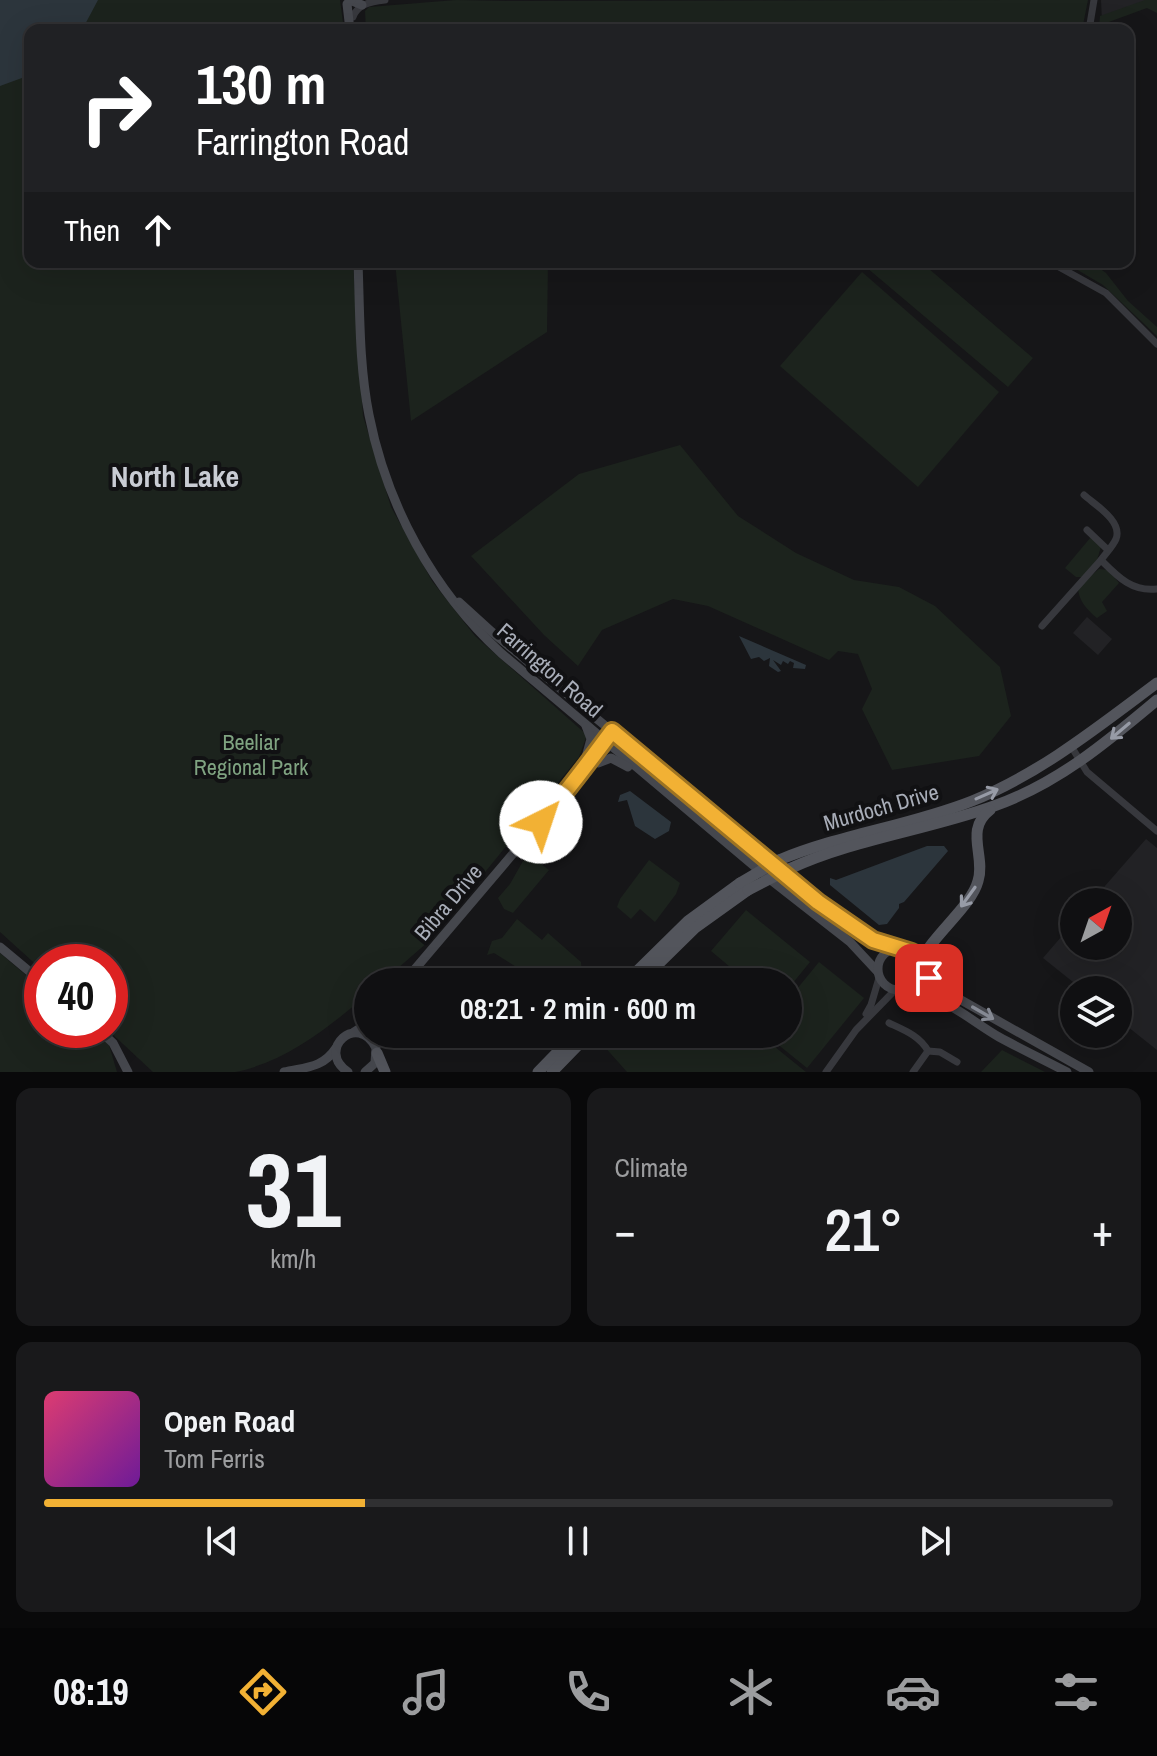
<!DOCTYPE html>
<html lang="en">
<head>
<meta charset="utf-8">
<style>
	:root { --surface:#101012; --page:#19191b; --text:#f1f3f6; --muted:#9c9d9f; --line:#303032; --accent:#f2b134 }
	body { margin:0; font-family:"Archivo Narrow",sans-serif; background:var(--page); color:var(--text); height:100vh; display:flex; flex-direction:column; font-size:30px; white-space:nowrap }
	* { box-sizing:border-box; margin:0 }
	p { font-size:26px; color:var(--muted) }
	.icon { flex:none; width:44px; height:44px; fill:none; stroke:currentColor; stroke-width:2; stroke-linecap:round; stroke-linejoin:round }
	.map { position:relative; height:1072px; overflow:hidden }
	.side { display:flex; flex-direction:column; gap:16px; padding:16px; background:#09090a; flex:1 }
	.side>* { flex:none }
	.guide { position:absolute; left:24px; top:24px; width:1110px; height:244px; border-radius:16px; box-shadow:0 8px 32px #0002,0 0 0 2px var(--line); background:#202124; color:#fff; overflow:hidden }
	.needle { width:52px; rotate:40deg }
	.controls { position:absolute; left:1060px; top:888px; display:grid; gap:16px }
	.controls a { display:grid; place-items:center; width:72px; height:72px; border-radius:50%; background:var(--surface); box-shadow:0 8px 32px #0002,0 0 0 2px var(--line); font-size:40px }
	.speed { position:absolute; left:24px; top:944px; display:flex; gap:16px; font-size:40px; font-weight:700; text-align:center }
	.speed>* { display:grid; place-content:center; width:104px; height:104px; border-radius:50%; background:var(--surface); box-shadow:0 8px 32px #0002,0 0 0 2px var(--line); line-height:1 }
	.speed .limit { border:12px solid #d22; background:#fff; color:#111 }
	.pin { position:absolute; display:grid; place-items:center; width:68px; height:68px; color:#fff; margin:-34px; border-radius:16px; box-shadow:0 4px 12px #0006 }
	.me { position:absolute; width:88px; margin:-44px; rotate:41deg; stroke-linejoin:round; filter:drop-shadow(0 0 6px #0008) }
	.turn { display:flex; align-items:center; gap:28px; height:168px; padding:0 40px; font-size:36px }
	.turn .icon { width:104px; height:104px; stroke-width:2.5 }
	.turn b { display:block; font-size:56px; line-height:68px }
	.then { display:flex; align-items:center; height:76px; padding:0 40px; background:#0003; gap:16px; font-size:30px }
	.big { font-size:60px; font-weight:600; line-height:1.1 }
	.side .card { flex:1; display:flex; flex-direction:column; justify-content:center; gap:12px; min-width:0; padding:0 28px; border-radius:16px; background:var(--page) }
	.side .dial { align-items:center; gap:0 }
	.dial b { font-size:104px; line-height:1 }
	.song { display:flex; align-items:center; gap:24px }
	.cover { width:96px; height:96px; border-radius:12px; background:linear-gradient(135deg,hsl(340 70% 55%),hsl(280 70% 35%)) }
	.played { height:8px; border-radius:4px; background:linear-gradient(90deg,var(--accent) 30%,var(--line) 30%) }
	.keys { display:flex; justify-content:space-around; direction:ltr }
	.heat { display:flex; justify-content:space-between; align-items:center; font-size:44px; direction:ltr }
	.side .tiles { flex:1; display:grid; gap:16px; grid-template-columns:1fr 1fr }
	.card:last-child { grid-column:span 2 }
	.trip { position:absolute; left:354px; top:968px; width:448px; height:80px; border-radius:40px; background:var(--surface); box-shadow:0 8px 32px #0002,0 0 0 2px var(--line); font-weight:600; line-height:80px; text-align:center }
	.menu { display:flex; height:128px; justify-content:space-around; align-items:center; background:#060607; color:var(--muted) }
	.menu .icon { width:56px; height:56px }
	.menu .selected { color:var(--accent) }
	.menu b { font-size:36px; color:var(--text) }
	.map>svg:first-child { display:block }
	.built { fill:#222225 }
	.green { fill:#1c231d }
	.water { fill:#2c353c }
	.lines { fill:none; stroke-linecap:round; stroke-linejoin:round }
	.street { stroke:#37383d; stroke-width:7 }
	.secondary { stroke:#45474d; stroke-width:9 }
	.primary { stroke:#53555c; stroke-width:11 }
	.primary-bridge { stroke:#53555c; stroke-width:11 }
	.oneway { stroke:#979ba6 }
	.oneway2 { stroke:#858993 }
	.route-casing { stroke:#9d7322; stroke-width:20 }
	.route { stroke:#f2b134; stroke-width:14 }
	.labels { text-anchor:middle; stroke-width:8; stroke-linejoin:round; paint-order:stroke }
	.street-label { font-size:22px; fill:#a8adb8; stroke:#111113 }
	.park-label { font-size:22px; fill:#7fa381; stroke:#111113 }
	.district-label { font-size:30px; font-weight:bold; fill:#c9ccd4; stroke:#111113 }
</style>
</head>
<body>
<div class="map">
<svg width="1157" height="1072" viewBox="0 0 1157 1072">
	<rect width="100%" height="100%" fill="#161618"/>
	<g class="built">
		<polygon points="1101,0 1157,0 1102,22"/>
		<polygon points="1087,617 1112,639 1098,655 1073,633"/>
		<polygon points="1146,839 1157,848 1157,1050 1118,1019 1118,990 1083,990 1043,958 1074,922 1074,946 1118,946 1118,902 1091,902"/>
	</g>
	<g class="green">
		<path d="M0,0H340L344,30H30V262H353L363,416L391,507L432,581L475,636L587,735L579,757L428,942L382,982H368V994C329,1027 286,1062 235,1072C209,1072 179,1072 153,1072L108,1030L110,962H42V970L0,932Z"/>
		<polygon points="456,0 508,1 1088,0 1082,30 366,30 365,11 369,7"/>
		<polygon points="1145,0 1157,0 1157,13 1147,8 1106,23 1103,28 1099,28 1100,16"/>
		<polygon points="395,262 548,262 547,332 411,421"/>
		<polygon points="860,262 921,262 1033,358 1008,387"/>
		<polygon points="1064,262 1091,262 1106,273 1128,301 1157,327 1157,336 1103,285"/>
		<polygon points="862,272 999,392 918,487 780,366"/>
		<polygon points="680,445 738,516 796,553 854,580 899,587 935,606 1000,667 1011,716 979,756 892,770 862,709 872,689 858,654 838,651 829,660 708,606 673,599 602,630 578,666 544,635 471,556 579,474"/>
		<polygon points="1091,537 1101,547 1097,560 1082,577 1076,577 1065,568"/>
		<path d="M1099,569L1108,570L1119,583L1102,602L1107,611L1097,618C1087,610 1078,600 1078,587Z"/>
		<polygon points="533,858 549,870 513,913 504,909 498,898 510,884 523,861"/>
		<polygon points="649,860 680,883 676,894 655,922 640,909 631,919 617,907 620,899"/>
		<polygon points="746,910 810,962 788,989 788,982 748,982 711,951"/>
		<polygon points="517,919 542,940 548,933 581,962 582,976 587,982 540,982 494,953 487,955 492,941 502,938"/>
		<polygon points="0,953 42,989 42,1030 91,1030 109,1045 117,1072 0,1072"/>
		<polygon points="819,962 864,998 807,1068 765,1034 788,1034 788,1000"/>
		<polygon points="611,1034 691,1034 711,1050 730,1034 759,1034 806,1072 627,1072 603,1045"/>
		<polygon points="1002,1050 1045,1072 981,1072"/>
	</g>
	<g class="water">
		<polygon points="0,0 98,0 82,30 30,30 30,75 0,86"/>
		<polygon points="739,636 806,665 805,669 793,668 794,663 790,661 788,664 783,661 781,665 773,660 781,671 778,672 769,666 770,658 764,661 759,657 751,659"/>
		<polygon points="630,791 671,822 669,831 655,839 635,826 627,800 618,802 620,795"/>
		<polygon points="927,846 944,846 948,851 904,902 899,904 899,908 887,924 879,925 830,885 830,878 836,880"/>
	</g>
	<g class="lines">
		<g class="street">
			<path d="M353,17C357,4 372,1 385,0"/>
			<polyline points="1089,30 1094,0"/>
			<polyline points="1050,262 1106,293 1157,344"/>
			<path d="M1084,495C1095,505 1123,521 1116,539C1113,546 1106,553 1101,560C1118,577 1132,592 1157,589"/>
			<polyline points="1087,530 1108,550"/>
			<polyline points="1042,626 1101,560"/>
			<polyline points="1071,746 1087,772 1157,831"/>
			<polyline points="866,1014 871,1005 879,978"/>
			<path d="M889,1023C904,1030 920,1036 928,1051L913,1072"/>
			<polyline points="928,1051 940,1052 957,1062"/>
			<polyline points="826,1072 856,1030 895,990"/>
		</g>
		<g class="secondary">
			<polyline points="350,0 362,5"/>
			<polyline points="350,30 347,4 351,0"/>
			<path d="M358,262C360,313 359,365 369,415C387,506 433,590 501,653L772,881L850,942L877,971"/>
			<polyline points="459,602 492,632 818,902 867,938 893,948"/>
			<polyline points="585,761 591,739 586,726"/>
			<polyline points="587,763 608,737"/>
			<polyline points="598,763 611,758 628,767"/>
			<polyline points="0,947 42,982"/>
			<circle cx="899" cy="969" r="21"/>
			<polyline points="920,969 945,991 1089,1072"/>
			<polyline points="404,982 579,776 613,742"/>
			<path d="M903,990C937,990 971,1021 999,1037C1021,1049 1044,1060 1067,1072"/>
			<polyline points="99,1030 113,1043 128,1072"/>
			<polyline points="354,1032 368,1023"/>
			<path d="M284,1072C306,1067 323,1068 336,1048"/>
			<path d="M348,1072C315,1050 358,1011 376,1048L375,1063L365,1072"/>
		</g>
		<g class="primary">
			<path d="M779,860C841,834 909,826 972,801C1041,773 1098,727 1157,683"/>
			<path d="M789,869C854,839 927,830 994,806C1057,784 1107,742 1157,700"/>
			<path d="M919,964C933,934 971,907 978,881C986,856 964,830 990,810"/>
			<polyline points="626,982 688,921 740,883"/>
			<polyline points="640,982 695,928 748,890"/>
			<polyline points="377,1053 385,1072"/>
			<polyline points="538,1072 575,1034"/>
			<polyline points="552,1072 589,1034"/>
		</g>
		<g class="primary-bridge">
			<polyline points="740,883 779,860"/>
			<polyline points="748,890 789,869"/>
		</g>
	</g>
	<defs><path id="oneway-shaft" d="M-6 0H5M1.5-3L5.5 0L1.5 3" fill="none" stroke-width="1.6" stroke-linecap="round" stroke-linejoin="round" transform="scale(2)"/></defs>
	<g class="oneway">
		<use href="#oneway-shaft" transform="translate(1120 731) rotate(140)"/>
		<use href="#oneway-shaft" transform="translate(987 794) rotate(-24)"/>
		<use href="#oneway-shaft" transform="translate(968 897) rotate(126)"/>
	</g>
	<use class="oneway2" href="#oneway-shaft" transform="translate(983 1013) rotate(30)"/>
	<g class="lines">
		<defs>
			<path id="route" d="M541,822C566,792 589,762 612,731L818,902L873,940L912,952L929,978"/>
		</defs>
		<use href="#route" class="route-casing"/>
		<use href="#route" class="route"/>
	</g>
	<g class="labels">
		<g class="street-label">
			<text transform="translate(550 670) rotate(41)" y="8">Farrington Road</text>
			<text transform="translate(881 807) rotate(-16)" y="8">Murdoch Drive</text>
			<text transform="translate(448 902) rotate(-50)" y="8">Bibra Drive</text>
		</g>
		<g class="park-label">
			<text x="251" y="750">Beeliar<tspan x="251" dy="25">Regional Park</tspan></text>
		</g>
		<g class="district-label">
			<text x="175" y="487">North Lake</text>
		</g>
	</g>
</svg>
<div class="controls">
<a><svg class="needle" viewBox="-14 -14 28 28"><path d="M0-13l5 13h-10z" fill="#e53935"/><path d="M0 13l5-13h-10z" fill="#9c9d9f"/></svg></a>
<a><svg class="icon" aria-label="layers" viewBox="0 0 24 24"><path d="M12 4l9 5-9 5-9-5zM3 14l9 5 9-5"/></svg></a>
</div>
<div class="speed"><div class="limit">40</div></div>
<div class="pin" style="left:929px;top:978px;background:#d93025"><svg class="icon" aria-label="arrive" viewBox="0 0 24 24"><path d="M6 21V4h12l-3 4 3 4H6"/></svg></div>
<svg class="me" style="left:541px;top:822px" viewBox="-20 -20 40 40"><circle r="19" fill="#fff"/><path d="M0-13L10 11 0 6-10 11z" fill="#f2b134"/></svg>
<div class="trip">08:21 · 2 min · 600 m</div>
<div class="guide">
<div class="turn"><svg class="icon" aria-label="right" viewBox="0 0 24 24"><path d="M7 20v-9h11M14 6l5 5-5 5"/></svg><div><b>130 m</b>Farrington Road</div></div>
<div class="then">Then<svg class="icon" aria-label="ahead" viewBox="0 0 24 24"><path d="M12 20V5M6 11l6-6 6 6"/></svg></div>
</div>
</div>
<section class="side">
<div class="tiles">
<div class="card dial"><b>31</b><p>km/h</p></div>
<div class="card"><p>Climate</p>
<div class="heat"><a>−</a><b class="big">21°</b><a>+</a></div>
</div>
<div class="card">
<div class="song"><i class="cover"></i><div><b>Open Road</b><p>Tom Ferris</p></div></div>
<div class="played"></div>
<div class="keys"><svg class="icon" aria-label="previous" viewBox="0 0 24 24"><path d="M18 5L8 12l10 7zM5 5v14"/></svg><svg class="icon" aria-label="pause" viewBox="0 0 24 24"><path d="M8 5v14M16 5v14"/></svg><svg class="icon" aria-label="next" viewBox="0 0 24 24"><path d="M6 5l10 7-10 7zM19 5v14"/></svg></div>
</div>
</div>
</section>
<nav class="menu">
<b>08:19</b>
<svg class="icon selected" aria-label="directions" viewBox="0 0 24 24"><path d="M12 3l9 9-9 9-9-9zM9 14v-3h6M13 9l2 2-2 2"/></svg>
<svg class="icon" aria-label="music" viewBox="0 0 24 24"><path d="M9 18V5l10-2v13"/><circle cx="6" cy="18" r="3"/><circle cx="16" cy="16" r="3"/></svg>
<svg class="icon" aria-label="phone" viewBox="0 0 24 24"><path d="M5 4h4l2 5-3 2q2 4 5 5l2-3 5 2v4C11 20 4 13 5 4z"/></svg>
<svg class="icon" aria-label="climate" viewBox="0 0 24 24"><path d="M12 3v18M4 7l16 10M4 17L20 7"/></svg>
<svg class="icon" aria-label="car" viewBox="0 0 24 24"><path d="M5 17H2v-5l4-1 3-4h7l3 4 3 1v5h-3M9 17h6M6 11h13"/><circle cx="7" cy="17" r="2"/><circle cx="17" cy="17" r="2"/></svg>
<svg class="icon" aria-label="filters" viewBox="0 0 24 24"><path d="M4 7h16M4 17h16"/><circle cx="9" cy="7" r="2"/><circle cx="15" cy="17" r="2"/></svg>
</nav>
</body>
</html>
